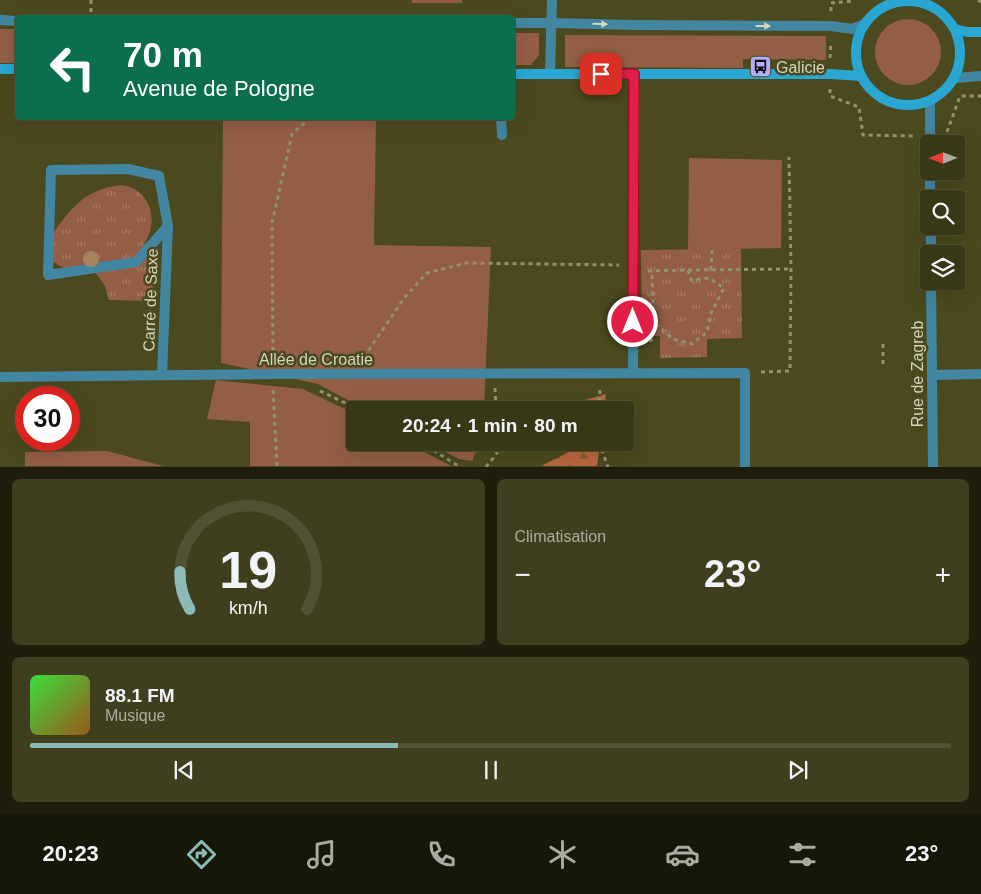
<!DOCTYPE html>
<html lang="fr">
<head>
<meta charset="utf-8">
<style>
	:root { --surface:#383716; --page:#3f3f1f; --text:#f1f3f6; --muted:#abaca1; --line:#525135; --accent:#8bbbb9 }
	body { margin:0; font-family:Helvetica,sans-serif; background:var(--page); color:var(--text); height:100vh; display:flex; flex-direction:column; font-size:19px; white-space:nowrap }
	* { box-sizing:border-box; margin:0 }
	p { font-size:16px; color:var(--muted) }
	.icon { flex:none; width:28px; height:28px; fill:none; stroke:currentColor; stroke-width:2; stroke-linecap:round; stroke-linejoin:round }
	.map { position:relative; height:467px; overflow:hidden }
	.details { display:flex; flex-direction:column; gap:12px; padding:12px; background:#1f1e0c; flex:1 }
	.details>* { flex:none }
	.top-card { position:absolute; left:15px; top:15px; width:500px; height:105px; border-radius:5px; box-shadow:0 5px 20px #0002,0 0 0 1px var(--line); background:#0b6e4f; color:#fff; overflow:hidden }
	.needle { width:32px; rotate:269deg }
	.tools { position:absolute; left:920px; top:135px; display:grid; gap:10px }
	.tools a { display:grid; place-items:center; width:45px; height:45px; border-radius:5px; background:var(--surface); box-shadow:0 5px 20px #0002,0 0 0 1px var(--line); font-size:25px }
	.speed { position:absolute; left:15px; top:386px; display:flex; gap:10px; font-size:25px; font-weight:700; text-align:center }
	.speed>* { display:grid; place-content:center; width:65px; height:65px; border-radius:50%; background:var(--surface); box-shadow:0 5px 20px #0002,0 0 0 1px var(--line); line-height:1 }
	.speed .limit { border:8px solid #d22; background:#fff; color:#111 }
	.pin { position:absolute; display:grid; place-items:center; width:42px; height:42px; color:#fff; margin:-21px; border-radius:10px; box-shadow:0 2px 8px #0006 }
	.me { position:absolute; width:55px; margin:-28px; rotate:0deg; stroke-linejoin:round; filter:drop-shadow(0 0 4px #0008) }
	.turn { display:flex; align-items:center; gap:18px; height:105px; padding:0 25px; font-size:22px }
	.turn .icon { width:65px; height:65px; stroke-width:2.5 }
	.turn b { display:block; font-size:35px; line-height:42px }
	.big { font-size:38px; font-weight:600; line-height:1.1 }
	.details .tile { flex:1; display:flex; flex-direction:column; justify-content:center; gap:8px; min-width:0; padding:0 18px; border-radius:8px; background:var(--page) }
	.details .dial { align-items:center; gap:0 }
	.dial svg { height:130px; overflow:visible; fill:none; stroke:var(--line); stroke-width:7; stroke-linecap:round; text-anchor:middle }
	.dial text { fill:var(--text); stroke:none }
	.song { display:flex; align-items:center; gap:15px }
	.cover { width:60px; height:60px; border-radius:8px; background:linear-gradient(135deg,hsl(120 70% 55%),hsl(30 70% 35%)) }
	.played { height:5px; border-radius:2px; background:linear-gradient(90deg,var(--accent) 40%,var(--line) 40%) }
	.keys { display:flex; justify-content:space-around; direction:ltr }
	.heat { display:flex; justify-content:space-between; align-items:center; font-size:28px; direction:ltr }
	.details .tiles { flex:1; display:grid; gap:12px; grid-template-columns:1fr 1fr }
	.tile:last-child { grid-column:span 2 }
	.trip { position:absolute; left:346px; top:401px; width:288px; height:50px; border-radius:5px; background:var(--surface); box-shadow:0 5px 20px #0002,0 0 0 1px var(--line); font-weight:600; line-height:50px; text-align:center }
	.tab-bar { display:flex; height:80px; justify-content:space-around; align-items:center; background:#161609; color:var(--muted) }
	.tab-bar .icon { width:35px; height:35px }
	.tab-bar .selected { color:var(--accent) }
	.tab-bar b { font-size:22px; color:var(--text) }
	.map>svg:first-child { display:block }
	.grass { fill:#935e45 }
	.forest { fill:url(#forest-firs) }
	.park { fill:url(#park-tufts) }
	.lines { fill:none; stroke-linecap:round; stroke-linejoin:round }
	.path { stroke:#929170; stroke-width:3; stroke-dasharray:4 4; stroke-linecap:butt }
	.lane { stroke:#4286a1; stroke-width:10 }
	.street { stroke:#4286a1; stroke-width:10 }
	.secondary { stroke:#29a7d2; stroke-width:10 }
	.tree { fill:#a8835e }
	.oneway { fill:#d5d4bd }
	.route-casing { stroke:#92132f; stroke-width:12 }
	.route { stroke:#e11d48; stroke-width:9 }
	.labels { text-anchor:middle; stroke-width:5; stroke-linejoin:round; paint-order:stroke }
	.poi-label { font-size:16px; fill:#d5d4bd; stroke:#4b491e; text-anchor:start }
	.street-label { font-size:16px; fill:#d5d4bd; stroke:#4b491e }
</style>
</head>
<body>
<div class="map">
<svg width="981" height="467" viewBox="0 0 981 467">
	<defs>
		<pattern id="forest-firs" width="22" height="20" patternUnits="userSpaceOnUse" patternTransform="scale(1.25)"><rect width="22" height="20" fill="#b9683f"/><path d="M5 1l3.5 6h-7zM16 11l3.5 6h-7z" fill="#8f5a3d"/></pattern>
		<pattern id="park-tufts" width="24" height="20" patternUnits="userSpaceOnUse" patternTransform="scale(1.25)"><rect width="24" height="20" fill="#935e45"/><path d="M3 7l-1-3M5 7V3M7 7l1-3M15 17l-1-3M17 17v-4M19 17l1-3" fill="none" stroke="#a67c66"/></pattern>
	</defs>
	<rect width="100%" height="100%" fill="#4b491e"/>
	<g class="grass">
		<rect x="412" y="0" width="50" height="3"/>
		<circle cx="908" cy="52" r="33"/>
		<rect x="0" y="29" width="17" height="34"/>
		<polygon points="513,33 539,33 539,55 531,65 513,65"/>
		<polygon points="565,35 826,36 826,60 743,59 743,68 565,67"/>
		<polygon points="223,118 376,118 374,245 491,247 484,410 366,410 318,384 221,363"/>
		<polygon points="689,158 782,160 781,248 688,250"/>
		<polygon points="216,380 303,389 355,414 355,442 407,443 451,466 250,466 250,422 207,419"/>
		<path d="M428,443H486L487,448C477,449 474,452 473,461L459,459Z"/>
		<polygon points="107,451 163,466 25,466 25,452"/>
	</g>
	<g class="forest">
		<polygon points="606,394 604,410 569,410 568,405"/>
		<polygon points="571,443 600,443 597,466 541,466 571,451"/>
	</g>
	<g class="park">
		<path d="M121,185C150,188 160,221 144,244L152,263L154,301L109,300L105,286L95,272L63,268L51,260L50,238C70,209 84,189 121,185Z"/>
		<polygon points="710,249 711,251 713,249 741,249 742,338 707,339 707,357 660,358 660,336 642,336 641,250"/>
	</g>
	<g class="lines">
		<g class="path">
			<polyline points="91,0 91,18"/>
			<polyline points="978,0 981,2"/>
			<polyline points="831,11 831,3 853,1 854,0"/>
			<polyline points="830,58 831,42"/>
			<polyline points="830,89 830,96 859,107 863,135 916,136"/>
			<polyline points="947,132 960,96 981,96"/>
			<polyline points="688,270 791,269"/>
			<polyline points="711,270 712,250"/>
			<polyline points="648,271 688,270 691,280 709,278 724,288 711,313 707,332 692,344 673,339 655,323"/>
			<polyline points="650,342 654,336 652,272"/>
			<polyline points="883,344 883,364"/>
			<polyline points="364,357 405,297 427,273 466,263 619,265"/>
			<polyline points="273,359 272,223 292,134 310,118"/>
			<polyline points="761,372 790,371 791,269 789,157"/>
			<polyline points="495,388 496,410"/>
			<polyline points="273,390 277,467"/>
			<polyline points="320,391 360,410"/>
			<polyline points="599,410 600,388"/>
			<polyline points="420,442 460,467"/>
			<polyline points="599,442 608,467"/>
			<polyline points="486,467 497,453 497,442"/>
		</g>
		<g class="lane">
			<polyline points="512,23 552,23"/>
			<polyline points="550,74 552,0"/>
			<polyline points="501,118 502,135"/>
		</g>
		<g class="street">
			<polyline points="0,20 18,21"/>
			<polyline points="552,23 636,25 831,26 852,29 865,24"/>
			<polyline points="955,78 981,76"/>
			<polyline points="930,144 930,101"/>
			<polyline points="930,171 930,199"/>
			<polyline points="931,226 931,254"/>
			<polyline points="931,281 933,467"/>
			<polyline points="633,373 635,74"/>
			<polyline points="162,375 168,226 159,176 128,169 51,170 48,275 136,262 168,226"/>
			<polyline points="932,375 981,374"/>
			<polyline points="0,377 273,374 745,373 745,467"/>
		</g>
		<g class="secondary">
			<circle cx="908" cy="53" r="52"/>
			<polyline points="955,29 967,32 981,32"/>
			<polyline points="0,69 18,69"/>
			<polyline points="512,74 830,74 861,76"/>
		</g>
	</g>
	<circle class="tree" cx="91" cy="259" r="8"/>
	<defs><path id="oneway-solid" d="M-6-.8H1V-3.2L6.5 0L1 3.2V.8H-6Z" transform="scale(1.25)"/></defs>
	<g class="oneway">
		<use href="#oneway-solid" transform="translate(600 24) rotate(2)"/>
		<use href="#oneway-solid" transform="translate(763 26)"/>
	</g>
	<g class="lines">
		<defs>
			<polyline id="route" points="601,74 634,74 633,322"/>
		</defs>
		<use href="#route" class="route-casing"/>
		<use href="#route" class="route"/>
	</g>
	<defs>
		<symbol id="bus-square" viewBox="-11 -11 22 22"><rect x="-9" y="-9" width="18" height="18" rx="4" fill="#b2adf9" stroke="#4b491e"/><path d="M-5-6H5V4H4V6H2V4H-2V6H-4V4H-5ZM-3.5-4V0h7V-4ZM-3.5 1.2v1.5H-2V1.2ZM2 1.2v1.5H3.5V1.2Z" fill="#111"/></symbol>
	</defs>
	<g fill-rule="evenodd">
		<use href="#bus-square" x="748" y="54" width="25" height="25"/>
	</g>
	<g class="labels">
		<g class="poi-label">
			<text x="776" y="73">Galicie</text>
		</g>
		<g class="street-label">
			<text transform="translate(150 300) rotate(-88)" y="6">Carré de Saxe</text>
			<text x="316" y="365">Allée de Croatie</text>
			<text transform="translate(917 374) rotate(-90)" y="6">Rue de Zagreb</text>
		</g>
	</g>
</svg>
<div class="tools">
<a><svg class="needle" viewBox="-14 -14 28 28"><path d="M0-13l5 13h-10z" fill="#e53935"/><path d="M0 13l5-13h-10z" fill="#abaca1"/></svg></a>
<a><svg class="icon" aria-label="search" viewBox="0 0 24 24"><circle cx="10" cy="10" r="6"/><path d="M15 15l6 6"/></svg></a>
<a><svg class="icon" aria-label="layers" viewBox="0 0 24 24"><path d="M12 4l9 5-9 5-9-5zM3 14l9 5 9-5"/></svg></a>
</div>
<div class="speed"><div class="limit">30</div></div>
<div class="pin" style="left:601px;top:74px;background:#d93025"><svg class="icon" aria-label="arrive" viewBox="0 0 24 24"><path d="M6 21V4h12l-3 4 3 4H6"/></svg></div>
<svg class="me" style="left:633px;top:322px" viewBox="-20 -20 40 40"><circle r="17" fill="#e11d48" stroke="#fff" stroke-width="3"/><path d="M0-11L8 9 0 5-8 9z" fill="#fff"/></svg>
<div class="trip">20:24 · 1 min · 80 m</div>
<div class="top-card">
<div class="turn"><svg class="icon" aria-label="left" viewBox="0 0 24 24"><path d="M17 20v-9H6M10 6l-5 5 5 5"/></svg><div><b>70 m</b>Avenue de Pologne</div></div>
</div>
</div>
<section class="details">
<div class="tiles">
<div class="tile dial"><svg viewBox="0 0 100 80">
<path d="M14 69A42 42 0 1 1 86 69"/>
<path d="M14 69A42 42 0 0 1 8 46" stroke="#8bbbb9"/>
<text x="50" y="56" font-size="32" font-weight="700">19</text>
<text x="50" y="72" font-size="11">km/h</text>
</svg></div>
<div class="tile"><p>Climatisation</p>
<div class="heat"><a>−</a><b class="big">23°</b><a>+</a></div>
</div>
<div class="tile">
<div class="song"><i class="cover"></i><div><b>88.1 FM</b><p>Musique</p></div></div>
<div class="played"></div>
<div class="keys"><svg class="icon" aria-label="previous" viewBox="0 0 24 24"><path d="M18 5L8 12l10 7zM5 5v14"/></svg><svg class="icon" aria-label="pause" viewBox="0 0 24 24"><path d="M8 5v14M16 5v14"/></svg><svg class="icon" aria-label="next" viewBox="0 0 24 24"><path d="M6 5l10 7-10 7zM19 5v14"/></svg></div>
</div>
</div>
</section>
<nav class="tab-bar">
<b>20:23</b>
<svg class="icon selected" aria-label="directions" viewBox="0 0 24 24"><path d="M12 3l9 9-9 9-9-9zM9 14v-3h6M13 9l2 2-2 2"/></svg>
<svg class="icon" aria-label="music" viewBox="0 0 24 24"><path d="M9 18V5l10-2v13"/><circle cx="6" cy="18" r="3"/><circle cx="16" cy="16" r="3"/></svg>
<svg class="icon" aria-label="phone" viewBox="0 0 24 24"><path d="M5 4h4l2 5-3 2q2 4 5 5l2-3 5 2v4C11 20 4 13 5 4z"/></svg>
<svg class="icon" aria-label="climate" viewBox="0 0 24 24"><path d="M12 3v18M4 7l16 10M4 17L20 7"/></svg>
<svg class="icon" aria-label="car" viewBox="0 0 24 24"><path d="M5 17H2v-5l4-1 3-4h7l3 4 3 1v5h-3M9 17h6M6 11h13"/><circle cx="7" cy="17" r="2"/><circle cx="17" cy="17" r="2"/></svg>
<svg class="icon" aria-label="filters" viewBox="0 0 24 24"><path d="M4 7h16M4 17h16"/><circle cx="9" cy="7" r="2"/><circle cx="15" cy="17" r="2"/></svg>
<b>23°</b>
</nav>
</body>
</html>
